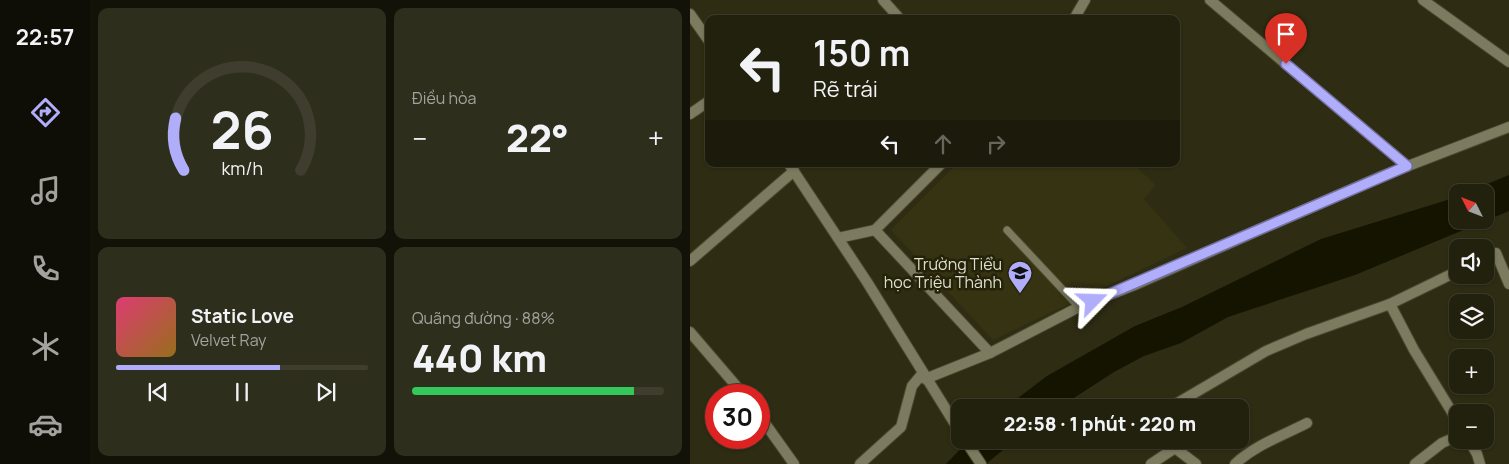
<!DOCTYPE html>
<html lang="vi">
<head>
<meta charset="utf-8">
<style>
	:root { --surface:#22210e; --page:#2e2e1c; --text:#f1f3f6; --muted:#a2a39e; --line:#3f3e2e; --accent:#b0adfa }
	body { margin:0; font-family:Manrope,sans-serif; background:var(--page); color:var(--text); height:100vh; display:flex; flex-direction:column; font-size:19px; white-space:nowrap }
	* { box-sizing:border-box; margin:0 }
	p { font-size:16px; color:var(--muted) }
	.icon { flex:none; width:28px; height:28px; fill:none; stroke:currentColor; stroke-width:2; stroke-linecap:round; stroke-linejoin:round }
	.map { position:relative; flex:1; overflow:hidden }
	.side { display:flex; flex-direction:column; gap:8px; padding:8px; background:#131208; width:600px }
	.side>* { flex:none }
	.top-card { position:absolute; left:15px; top:15px; width:475px; height:152px; border-radius:10px; box-shadow:0 1px 4px #0004,0 0 0 1px var(--line); background:#22210e; color:var(--text); overflow:hidden }
	.needle { width:32px; rotate:312deg }
	.fabs { position:absolute; left:759px; top:184px; display:grid; gap:10px }
	.fabs a { display:grid; place-items:center; width:45px; height:45px; border-radius:10px; background:var(--surface); box-shadow:0 1px 4px #0004,0 0 0 1px var(--line); font-size:25px }
	.speed { position:absolute; left:15px; top:384px; display:flex; gap:10px; font-size:25px; font-weight:700; text-align:center }
	.speed>* { display:grid; place-content:center; width:65px; height:65px; border-radius:50%; background:var(--surface); box-shadow:0 1px 4px #0004,0 0 0 1px var(--line); line-height:1 }
	.speed .limit { border:8px solid #d22; background:#fff; color:#111 }
	.pin { position:absolute; display:grid; place-items:center; width:42px; height:42px; color:#fff; margin:-51px -21px; border-radius:50% 50% 50% 0; rotate:-45deg; box-shadow:0 0 5px #0007 }
	.pin .icon { rotate:45deg }
	.me { position:absolute; width:55px; margin:-28px; rotate:68deg; stroke-linejoin:round; filter:drop-shadow(0 0 4px #0008) }
	.turn { display:flex; align-items:center; gap:18px; height:105px; padding:0 25px; font-size:22px }
	.turn .icon { width:65px; height:65px; stroke-width:2.5 }
	.turn b { display:block; font-size:35px; line-height:42px }
	.lanes { display:flex; align-items:center; height:48px; padding:0 25px; background:#0003; justify-content:center; gap:25px; direction:ltr }
	.lanes .off { opacity:.35 }
	.big { font-size:38px; font-weight:800; line-height:1.1 }
	.side .tile { flex:1; display:flex; flex-direction:column; justify-content:center; gap:8px; min-width:0; padding:0 18px; border-radius:10px; background:var(--page) }
	.side .dial { align-items:center; gap:0 }
	.dial svg { height:130px; overflow:visible; fill:none; stroke:var(--line); stroke-width:7; stroke-linecap:round; text-anchor:middle }
	.dial text { fill:var(--text); stroke:none }
	.song { display:flex; align-items:center; gap:15px }
	.cover { width:60px; height:60px; border-radius:8px; background:linear-gradient(135deg,hsl(340 70% 55%),hsl(40 70% 35%)) }
	.played { height:5px; border-radius:2px; background:linear-gradient(90deg,var(--accent) 65%,var(--line) 65%) }
	.keys { display:flex; justify-content:space-around; direction:ltr }
	.heat { display:flex; justify-content:space-between; align-items:center; font-size:28px; direction:ltr }
	.charge { height:8px; border-radius:4px; background:linear-gradient(90deg,#34c759 88%,var(--line) 0) }
	.side .tiles { flex:1; display:grid; gap:8px; grid-template-columns:repeat(2,1fr) }
	.trip { position:absolute; left:261px; top:399px; width:298px; height:50px; border-radius:10px; background:var(--surface); box-shadow:0 1px 4px #0004,0 0 0 1px var(--line); font-weight:800; line-height:50px; text-align:center }
	main { display:flex; flex:1; min-height:0 }
	.dock { display:flex; flex-direction:column; width:90px; justify-content:space-around; align-items:center; background:#0e0d06; color:var(--muted) }
	.dock .icon { width:35px; height:35px }
	.dock .on { color:var(--accent) }
	.dock b { font-size:22px; color:var(--text) }
	.map>svg:first-child { display:block }
	.built { fill:#363312 }
	.water { fill:#151401 }
	.lines { fill:none; stroke-linecap:round; stroke-linejoin:round }
	.service-casing { stroke:#4a4931; stroke-width:9 }
	.minor-casing { stroke:#4a4931; stroke-width:12 }
	.tertiary-casing { stroke:#4a4931; stroke-width:12 }
	.service { stroke:#7c7b5f; stroke-width:7 }
	.minor { stroke:#7c7b5f; stroke-width:10 }
	.tertiary { stroke:#7c7b5f; stroke-width:10 }
	.route-casing { stroke:#7270a2; stroke-width:12 }
	.route { stroke:#b0adfa; stroke-width:9 }
	.labels { text-anchor:middle; stroke-width:5; stroke-linejoin:round; paint-order:stroke }
	.poi-label { font-size:16px; fill:#dfdfcf; stroke:#242309; text-anchor:end }
</style>
</head>
<body>
<main>
<nav class="dock">
<b>22:57</b>
<svg class="icon on" aria-label="directions" viewBox="0 0 24 24"><path d="M12 3l9 9-9 9-9-9zM9 14v-3h6M13 9l2 2-2 2"/></svg>
<svg class="icon" aria-label="music" viewBox="0 0 24 24"><path d="M9 18V5l10-2v13"/><circle cx="6" cy="18" r="3"/><circle cx="16" cy="16" r="3"/></svg>
<svg class="icon" aria-label="phone" viewBox="0 0 24 24"><path d="M5 4h4l2 5-3 2q2 4 5 5l2-3 5 2v4C11 20 4 13 5 4z"/></svg>
<svg class="icon" aria-label="climate" viewBox="0 0 24 24"><path d="M12 3v18M4 7l16 10M4 17L20 7"/></svg>
<svg class="icon" aria-label="car" viewBox="0 0 24 24"><path d="M5 17H2v-5l4-1 3-4h7l3 4 3 1v5h-3M9 17h6M6 11h13"/><circle cx="7" cy="17" r="2"/><circle cx="17" cy="17" r="2"/></svg>
</nav>
<section class="side">
<div class="tiles">
<div class="tile dial"><svg viewBox="0 0 100 80">
<path d="M14 69A42 42 0 1 1 86 69"/>
<path d="M14 69A42 42 0 0 1 9 37" stroke="#b0adfa"/>
<text x="50" y="56" font-size="32" font-weight="700">26</text>
<text x="50" y="72" font-size="11">km/h</text>
</svg></div>
<div class="tile"><p>Điều hòa</p>
<div class="heat"><a>−</a><b class="big">22°</b><a>+</a></div>
</div>
<div class="tile">
<div class="song"><i class="cover"></i><div><b>Static Love</b><p>Velvet Ray</p></div></div>
<div class="played"></div>
<div class="keys"><svg class="icon" aria-label="previous" viewBox="0 0 24 24"><path d="M18 5L8 12l10 7zM5 5v14"/></svg><svg class="icon" aria-label="pause" viewBox="0 0 24 24"><path d="M8 5v14M16 5v14"/></svg><svg class="icon" aria-label="next" viewBox="0 0 24 24"><path d="M6 5l10 7-10 7zM19 5v14"/></svg></div>
</div>
<div class="tile"><p>Quãng đường · 88%</p><b class="big">440 km</b><div class="charge"></div></div>
</div>
</section>
<div class="map">
<svg width="819" height="464" viewBox="0 0 819 464">
	<rect width="100%" height="100%" fill="#2e2c13"/>
	<polygon class="built" points="267,164 443,164 466,185 454,199 497,248 303,340 201,230"/>
	<g class="water">
		<polygon points="819,175 819,211 665,275 538,317 491,343 454,356 424,372 370,407 316,407 357,376 445,326 492,307 631,239 767,197 768,220 795,220 795,192 778,192"/>
		<polygon points="279,440 325,440 296,464 256,464"/>
	</g>
	<g class="lines">
		<defs>
			<polyline id="service" points="317,230 389,307"/>
			<g id="minor">
				<polyline points="193,0 210,19"/>
				<polyline points="520,0 717,166"/>
				<polyline points="733,0 819,62"/>
				<polyline points="384,19 395,0"/>
				<polyline points="0,114 19,101"/>
				<polyline points="185,230 300,353"/>
				<polyline points="148,238 185,230 251,164"/>
				<polyline points="795,258 806,253 819,284"/>
				<polyline points="0,261 104,171"/>
				<polyline points="700,304 724,350 768,422"/>
				<polyline points="0,332 54,395"/>
				<polyline points="235,379 300,353 389,307 447,284 692,176 819,127"/>
				<polyline points="479,408 576,351 616,334 700,304 768,271"/>
				<polyline points="69,415 104,464"/>
				<polyline points="480,440 485,448 506,464"/>
				<polyline points="779,440 787,454 790,464"/>
				<polyline points="170,464 211,427 222,386 232,374"/>
				<polyline points="461,464 485,448"/>
				<path d="M545,464C565,445 592,436 617,423"/>
				<polyline points="725,464 752,443 768,436"/>
			</g>
			<g id="tertiary">
				<polyline points="0,14 19,41"/>
				<polyline points="99,164 177,282 270,432"/>
				<polyline points="275,440 291,464"/>
			</g>
		</defs>
		<use href="#service" class="service-casing"/>
		<use href="#minor" class="minor-casing"/>
		<use href="#tertiary" class="tertiary-casing"/>
		<use href="#service" class="service"/>
		<use href="#minor" class="minor"/>
		<use href="#tertiary" class="tertiary"/>
	</g>
	<g class="lines">
		<defs>
			<polyline id="route" points="403,301 717,166 596,64"/>
		</defs>
		<use href="#route" class="route-casing"/>
		<use href="#route" class="route"/>
	</g>
	<defs>
		<symbol id="school-pin" viewBox="-11 -11 22 30"><path d="M0 17L-7.5 6A9.5 9.5 0 1 1 7.5 6Z" fill="#b0adfa" stroke="#242309"/><path d="M0-5L7-2L0 1L-7-2ZM-4 1L0 2.5L4 1V4Q0 6-4 4Z" fill="#111"/></symbol>
	</defs>
	<g fill-rule="evenodd">
		<use href="#school-pin" x="316" y="259" width="28" height="38"/>
	</g>
	<g class="labels">
		<g class="poi-label">
			<text x="312" y="270">Trường Tiểu<tspan x="312" dy="18">học Triệu Thành</tspan></text>
		</g>
	</g>
</svg>
<div class="fabs">
<a><svg class="needle" viewBox="-14 -14 28 28"><path d="M0-13l5 13h-10z" fill="#e53935"/><path d="M0 13l5-13h-10z" fill="#a2a39e"/></svg></a>
<a><svg class="icon" aria-label="sound" viewBox="0 0 24 24"><path d="M4 9h4l5-4v14l-5-4H4zM17 9q2 3 0 6"/></svg></a>
<a><svg class="icon" aria-label="layers" viewBox="0 0 24 24"><path d="M12 4l9 5-9 5-9-5zM3 14l9 5 9-5"/></svg></a>
<a>+</a>
<a>−</a>
</div>
<div class="speed"><div class="limit">30</div></div>
<div class="pin" style="left:596px;top:64px;background:#d93025"><svg class="icon" aria-label="arrive" viewBox="0 0 24 24"><path d="M6 21V4h12l-3 4 3 4H6"/></svg></div>
<svg class="me" style="left:403px;top:301px" viewBox="-20 -20 40 40"><path d="M0-17L14 15 0 8-14 15z" fill="#b0adfa" stroke="#fff" stroke-width="4"/></svg>
<div class="trip">22:58 · 1 phút · 220 m</div>
<div class="top-card">
<div class="turn"><svg class="icon" aria-label="left" viewBox="0 0 24 24"><path d="M17 20v-9H6M10 6l-5 5 5 5"/></svg><div><b>150 m</b>Rẽ trái</div></div>
<div class="lanes"><svg class="icon" aria-label="left" viewBox="0 0 24 24"><path d="M17 20v-9H6M10 6l-5 5 5 5"/></svg><svg class="icon off" aria-label="ahead" viewBox="0 0 24 24"><path d="M12 20V5M6 11l6-6 6 6"/></svg><svg class="icon off" aria-label="right" viewBox="0 0 24 24"><path d="M7 20v-9h11M14 6l5 5-5 5"/></svg></div>
</div>
</div>
</main>
</body>
</html>
